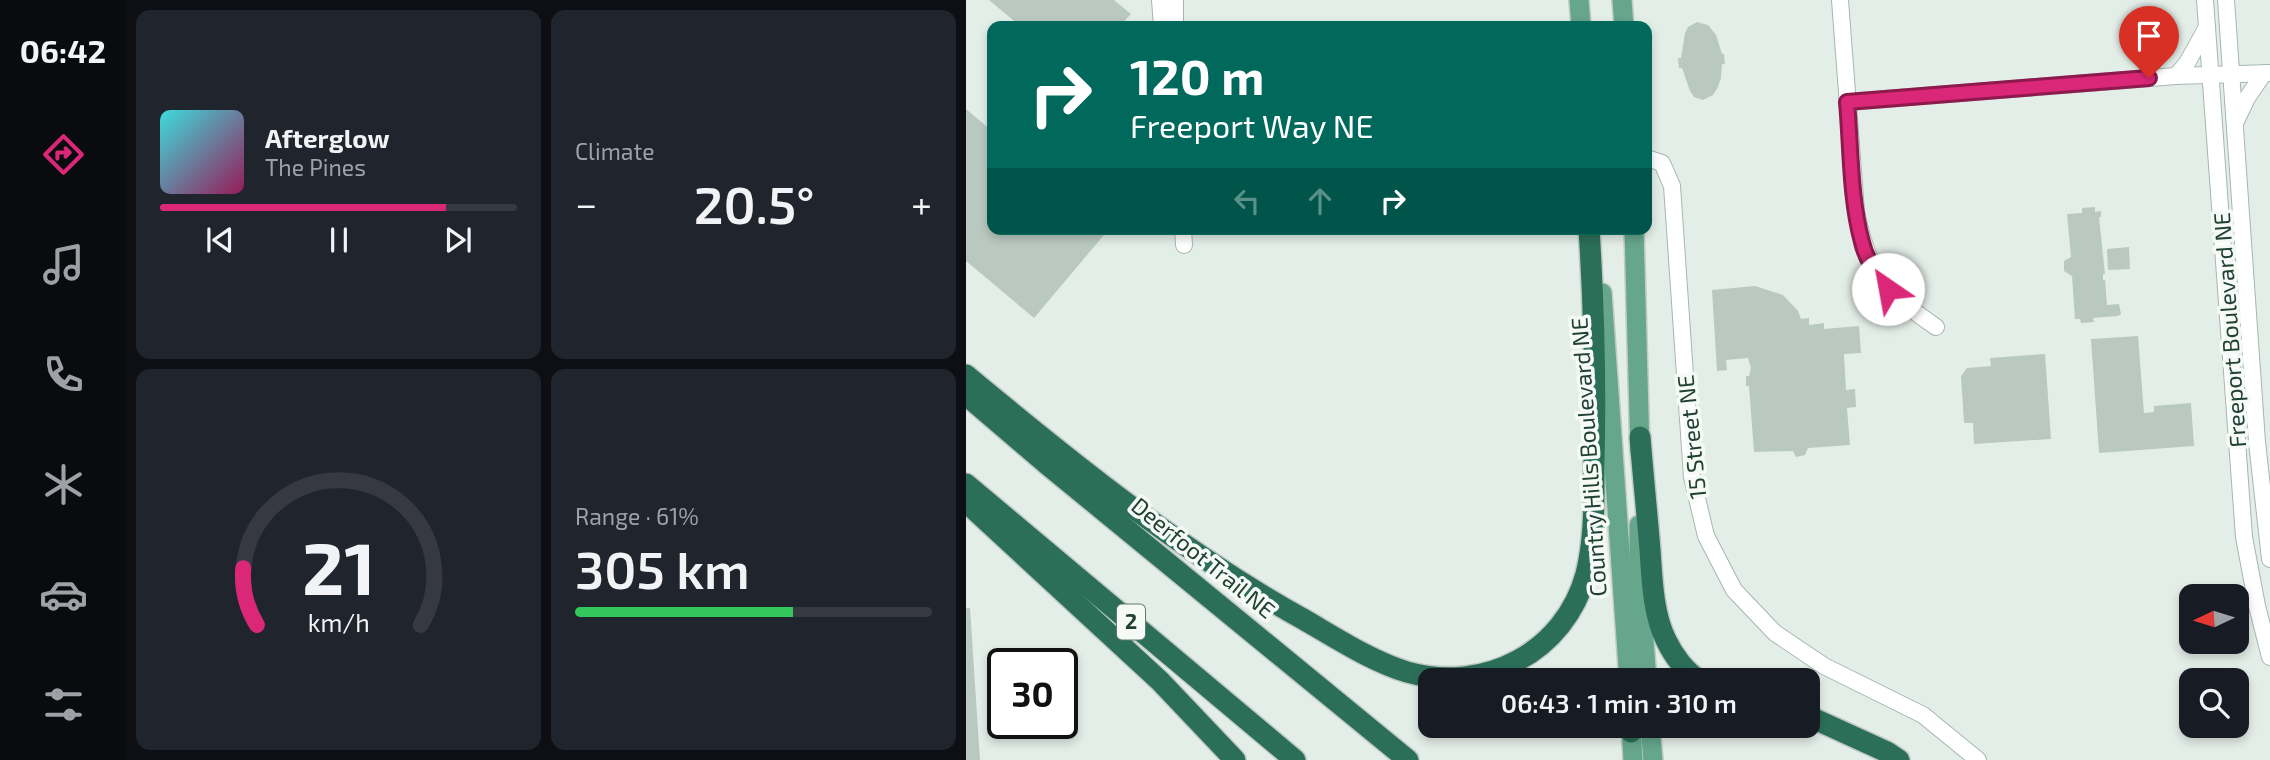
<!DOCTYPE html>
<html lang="en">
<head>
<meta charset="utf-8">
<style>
	:root { --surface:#171b24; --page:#20242c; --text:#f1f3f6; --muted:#9ea1a6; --line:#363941; --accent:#db2777 }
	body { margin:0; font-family:"Exo 2",sans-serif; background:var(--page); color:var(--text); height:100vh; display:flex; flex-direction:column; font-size:26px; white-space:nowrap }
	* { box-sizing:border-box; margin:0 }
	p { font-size:23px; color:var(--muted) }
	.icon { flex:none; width:38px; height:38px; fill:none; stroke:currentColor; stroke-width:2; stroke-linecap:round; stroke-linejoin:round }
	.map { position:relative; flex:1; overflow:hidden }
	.sheet { display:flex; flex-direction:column; gap:10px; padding:10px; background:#0d0f14; width:840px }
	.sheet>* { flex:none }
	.banner { position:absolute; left:21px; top:21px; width:665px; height:214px; border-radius:14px; box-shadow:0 4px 10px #0003; background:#00695c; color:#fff; overflow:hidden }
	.needle { width:46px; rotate:266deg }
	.tools { position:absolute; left:1213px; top:584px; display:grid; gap:14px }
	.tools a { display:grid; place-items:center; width:70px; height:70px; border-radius:14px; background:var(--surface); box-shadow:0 4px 10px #0003; font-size:35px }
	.speed { position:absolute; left:21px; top:648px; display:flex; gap:14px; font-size:35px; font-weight:700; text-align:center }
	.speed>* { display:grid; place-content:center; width:91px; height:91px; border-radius:50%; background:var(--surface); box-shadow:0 4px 10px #0003; line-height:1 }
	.speed .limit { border:4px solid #111; border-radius:10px; background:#fff; color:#111 }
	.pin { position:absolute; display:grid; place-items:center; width:60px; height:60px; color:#fff; margin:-72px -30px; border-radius:50% 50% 50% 0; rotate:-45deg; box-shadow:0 0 7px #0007 }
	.pin .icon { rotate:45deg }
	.me { position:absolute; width:77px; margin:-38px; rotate:327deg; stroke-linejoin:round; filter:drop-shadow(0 0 5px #0008) }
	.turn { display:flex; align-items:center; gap:24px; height:147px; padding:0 28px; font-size:32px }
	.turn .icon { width:91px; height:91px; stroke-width:2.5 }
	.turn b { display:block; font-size:49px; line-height:60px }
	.lanes { display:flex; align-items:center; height:66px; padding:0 28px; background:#0003; justify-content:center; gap:35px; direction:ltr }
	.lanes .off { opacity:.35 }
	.big { font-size:52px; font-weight:600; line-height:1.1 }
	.sheet .tile { flex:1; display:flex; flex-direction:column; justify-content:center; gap:10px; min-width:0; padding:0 24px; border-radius:14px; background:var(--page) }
	.sheet .dial { align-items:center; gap:0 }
	.dial svg { height:182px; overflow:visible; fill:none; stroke:var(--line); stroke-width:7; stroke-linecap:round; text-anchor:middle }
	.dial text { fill:var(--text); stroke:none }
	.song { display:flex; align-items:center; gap:21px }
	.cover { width:84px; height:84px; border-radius:10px; background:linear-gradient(135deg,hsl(180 70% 55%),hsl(330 70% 35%)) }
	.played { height:7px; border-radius:4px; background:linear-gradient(90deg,var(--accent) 80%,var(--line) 80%) }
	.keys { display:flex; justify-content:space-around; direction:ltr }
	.heat { display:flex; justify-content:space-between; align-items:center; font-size:38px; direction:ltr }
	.charge { height:10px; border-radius:5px; background:linear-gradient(90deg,#34c759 61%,var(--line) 0) }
	.sheet .tiles { flex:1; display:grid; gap:10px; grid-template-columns:repeat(2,1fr) }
	.trip { position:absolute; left:452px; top:668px; width:402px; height:70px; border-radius:14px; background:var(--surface); box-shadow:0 4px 10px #0003; font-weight:600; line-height:70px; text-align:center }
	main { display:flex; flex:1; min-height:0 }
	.tabs { display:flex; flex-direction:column; width:126px; justify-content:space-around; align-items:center; background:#090b0e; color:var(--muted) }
	.tabs .icon { width:49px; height:49px }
	.tabs .on { color:var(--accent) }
	.tabs b { font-size:32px; color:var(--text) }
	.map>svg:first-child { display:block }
	.building { fill:#b9c9c1 }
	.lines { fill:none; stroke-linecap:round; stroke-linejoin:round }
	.minor-casing { stroke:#a6b7af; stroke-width:18 }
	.major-casing { stroke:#c1cac6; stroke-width:22 }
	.highway-casing { stroke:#c1cac6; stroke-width:24 }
	.minor { stroke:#fff; stroke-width:16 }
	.major { stroke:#66a68d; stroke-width:19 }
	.highway { stroke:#2c6f59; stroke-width:21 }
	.route-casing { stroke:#8e194d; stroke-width:18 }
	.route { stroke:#db2777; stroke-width:12 }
	.labels { text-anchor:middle; stroke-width:7; stroke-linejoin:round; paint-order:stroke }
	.shield { fill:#f5faf7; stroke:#61786f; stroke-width:2 }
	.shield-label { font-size:21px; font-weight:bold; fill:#224135 }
	.street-label { font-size:23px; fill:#224135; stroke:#f5faf7 }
</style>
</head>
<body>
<main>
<nav class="tabs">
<b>06:42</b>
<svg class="icon on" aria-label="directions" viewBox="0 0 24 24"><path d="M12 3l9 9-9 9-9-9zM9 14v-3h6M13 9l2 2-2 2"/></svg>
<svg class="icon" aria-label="music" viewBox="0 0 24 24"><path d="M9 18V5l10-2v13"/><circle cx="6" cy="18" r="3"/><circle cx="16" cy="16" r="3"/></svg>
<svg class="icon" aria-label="phone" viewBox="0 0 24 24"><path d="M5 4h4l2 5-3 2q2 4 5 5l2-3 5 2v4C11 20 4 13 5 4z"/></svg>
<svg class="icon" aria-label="climate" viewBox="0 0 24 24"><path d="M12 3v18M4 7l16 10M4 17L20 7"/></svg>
<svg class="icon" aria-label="car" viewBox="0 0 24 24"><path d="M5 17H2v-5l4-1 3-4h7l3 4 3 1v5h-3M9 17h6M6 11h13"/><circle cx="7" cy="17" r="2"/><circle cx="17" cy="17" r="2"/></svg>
<svg class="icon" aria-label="filters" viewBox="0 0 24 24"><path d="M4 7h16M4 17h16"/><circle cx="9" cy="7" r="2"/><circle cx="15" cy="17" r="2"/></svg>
</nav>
<section class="sheet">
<div class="tiles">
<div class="tile">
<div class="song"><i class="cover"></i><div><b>Afterglow</b><p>The Pines</p></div></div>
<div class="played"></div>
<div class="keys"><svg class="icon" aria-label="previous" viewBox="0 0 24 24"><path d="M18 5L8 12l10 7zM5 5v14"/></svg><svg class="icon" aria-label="pause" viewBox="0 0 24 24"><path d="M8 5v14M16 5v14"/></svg><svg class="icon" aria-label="next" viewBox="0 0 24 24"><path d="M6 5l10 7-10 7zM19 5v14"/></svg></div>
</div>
<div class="tile"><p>Climate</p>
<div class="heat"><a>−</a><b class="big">20.5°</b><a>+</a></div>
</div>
<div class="tile dial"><svg viewBox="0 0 100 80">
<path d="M14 69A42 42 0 1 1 86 69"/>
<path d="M14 69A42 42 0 0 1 8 44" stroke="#db2777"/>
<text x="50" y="56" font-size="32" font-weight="700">21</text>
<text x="50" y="72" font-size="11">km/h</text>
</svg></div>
<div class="tile"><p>Range · 61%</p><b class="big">305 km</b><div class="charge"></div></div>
</div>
</section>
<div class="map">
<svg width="1304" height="760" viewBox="0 0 1304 760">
	<rect width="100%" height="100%" fill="#e4eee8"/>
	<g class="building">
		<polygon points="23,0 148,0 165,14 154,26 54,26"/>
		<polygon points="731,22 742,25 750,35 756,54 758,54 759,64 756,64 755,78 751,89 747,95 737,100 728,97 724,91 716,68 713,68 712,58 715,58 719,33 722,27"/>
		<polygon points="0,109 26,131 26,229 143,229 68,318 0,261"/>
		<polygon points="1129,207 1129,212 1135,211 1135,217 1133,217 1139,274 1137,274 1137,280 1139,280 1141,305 1153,304 1155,314 1152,316 1127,318 1128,322 1115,323 1114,319 1109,319 1106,276 1098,271 1098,261 1105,257 1101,214 1116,213 1116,208"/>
		<polygon points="1163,247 1164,269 1142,270 1141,249"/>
		<polygon points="789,286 817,295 832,311 835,319 843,318 843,325 858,323 858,329 893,326 895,353 878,354 880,390 889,389 890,407 881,408 884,445 842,448 839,455 830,457 827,451 788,452 783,386 780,386 780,376 783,376 785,368 782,358 760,360 761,370 751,371 746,290"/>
		<polygon points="1172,336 1178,413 1188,412 1188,406 1225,403 1228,446 1133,453 1125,339"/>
		<polygon points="1079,354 1085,439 1008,444 1007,423 998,423 995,376 1001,368 1025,366 1024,358"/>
		<polygon points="0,608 4,608 14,760 0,760"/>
	</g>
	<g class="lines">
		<defs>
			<g id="minor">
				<polyline points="194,0 196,26"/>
				<polyline points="209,0 209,26"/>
				<path d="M874,0L890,211C902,274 919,292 970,327"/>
				<polyline points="1239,0 1278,537 1291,606 1304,657"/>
				<polyline points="1260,0 1291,442 1304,559"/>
				<polyline points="1210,76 1221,63 1241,27"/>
				<polyline points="881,102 1210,76 1304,73"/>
				<polyline points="1270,121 1281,98 1298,73"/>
				<polyline points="681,158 696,163 706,186 726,477 740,536 768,590 809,633 858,666 957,715 1012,760"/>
				<polyline points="217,229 218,245"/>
			</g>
			<g id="major">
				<polyline points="613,0 615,26"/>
				<polyline points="656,0 658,26"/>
				<polyline points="668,229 674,452"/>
				<polyline points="636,293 663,681"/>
				<polyline points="673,525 673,573 681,681"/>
				<polyline points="665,726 667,760"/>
				<polyline points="684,726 687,760"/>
			</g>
			<g id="highway">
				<path d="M0,375C107,464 215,551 337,619C370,638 405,661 441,672C519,694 599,652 620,574C629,539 628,499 628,463C630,385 628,307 623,229"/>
				<polyline points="0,395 82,465 442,760"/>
				<path d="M674,437C677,475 681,513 684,550C686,579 687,614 700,640C707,655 720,673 735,681"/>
				<polyline points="0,484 329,760"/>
				<polyline points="0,502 194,681 269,760"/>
				<polyline points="842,716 921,752 933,760"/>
				<polyline points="665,732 669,726"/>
			</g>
		</defs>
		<use href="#minor" class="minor-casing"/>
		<use href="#major" class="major-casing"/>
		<use href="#highway" class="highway-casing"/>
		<use href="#minor" class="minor"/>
		<use href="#major" class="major"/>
		<use href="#highway" class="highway"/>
	</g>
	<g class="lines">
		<defs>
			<path id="route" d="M922,289C911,274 900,260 896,242C884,199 885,147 881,102L1183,78"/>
		</defs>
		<use href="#route" class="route-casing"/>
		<use href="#route" class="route"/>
	</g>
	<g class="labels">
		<rect class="shield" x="151" y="604.5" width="28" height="35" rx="5"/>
		<g class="shield-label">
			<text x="165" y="629">2</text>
		</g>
		<g class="street-label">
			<text transform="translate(1264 330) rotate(-94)" y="8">Freeport Boulevard NE</text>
			<text transform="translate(726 437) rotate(-96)" y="8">15 Street NE</text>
			<text transform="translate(623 457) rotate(-94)" y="8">Country Hills Boulevard NE</text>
			<text transform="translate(237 558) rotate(39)" y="8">Deerfoot Trail NE</text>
		</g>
	</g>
</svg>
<div class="tools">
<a><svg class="needle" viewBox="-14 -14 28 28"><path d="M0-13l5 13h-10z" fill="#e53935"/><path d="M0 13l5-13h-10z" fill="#9ea1a6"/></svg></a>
<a><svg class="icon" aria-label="search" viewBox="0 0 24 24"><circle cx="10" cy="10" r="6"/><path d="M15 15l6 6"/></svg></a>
</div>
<div class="speed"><div class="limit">30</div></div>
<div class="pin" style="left:1183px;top:78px;background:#d93025"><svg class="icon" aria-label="arrive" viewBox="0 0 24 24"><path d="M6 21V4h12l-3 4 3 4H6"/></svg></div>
<svg class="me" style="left:922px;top:289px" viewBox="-20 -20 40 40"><circle r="19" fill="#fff"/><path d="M0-13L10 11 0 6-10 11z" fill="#db2777"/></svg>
<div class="trip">06:43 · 1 min · 310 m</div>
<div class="banner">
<div class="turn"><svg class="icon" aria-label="right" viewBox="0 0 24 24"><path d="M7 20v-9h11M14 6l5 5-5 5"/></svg><div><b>120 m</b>Freeport Way NE</div></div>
<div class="lanes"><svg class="icon off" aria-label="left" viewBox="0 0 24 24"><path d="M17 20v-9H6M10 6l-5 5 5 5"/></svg><svg class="icon off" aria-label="ahead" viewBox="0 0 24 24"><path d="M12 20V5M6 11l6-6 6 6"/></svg><svg class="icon" aria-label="right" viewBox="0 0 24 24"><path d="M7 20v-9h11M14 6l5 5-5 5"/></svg></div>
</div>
</div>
</main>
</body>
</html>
